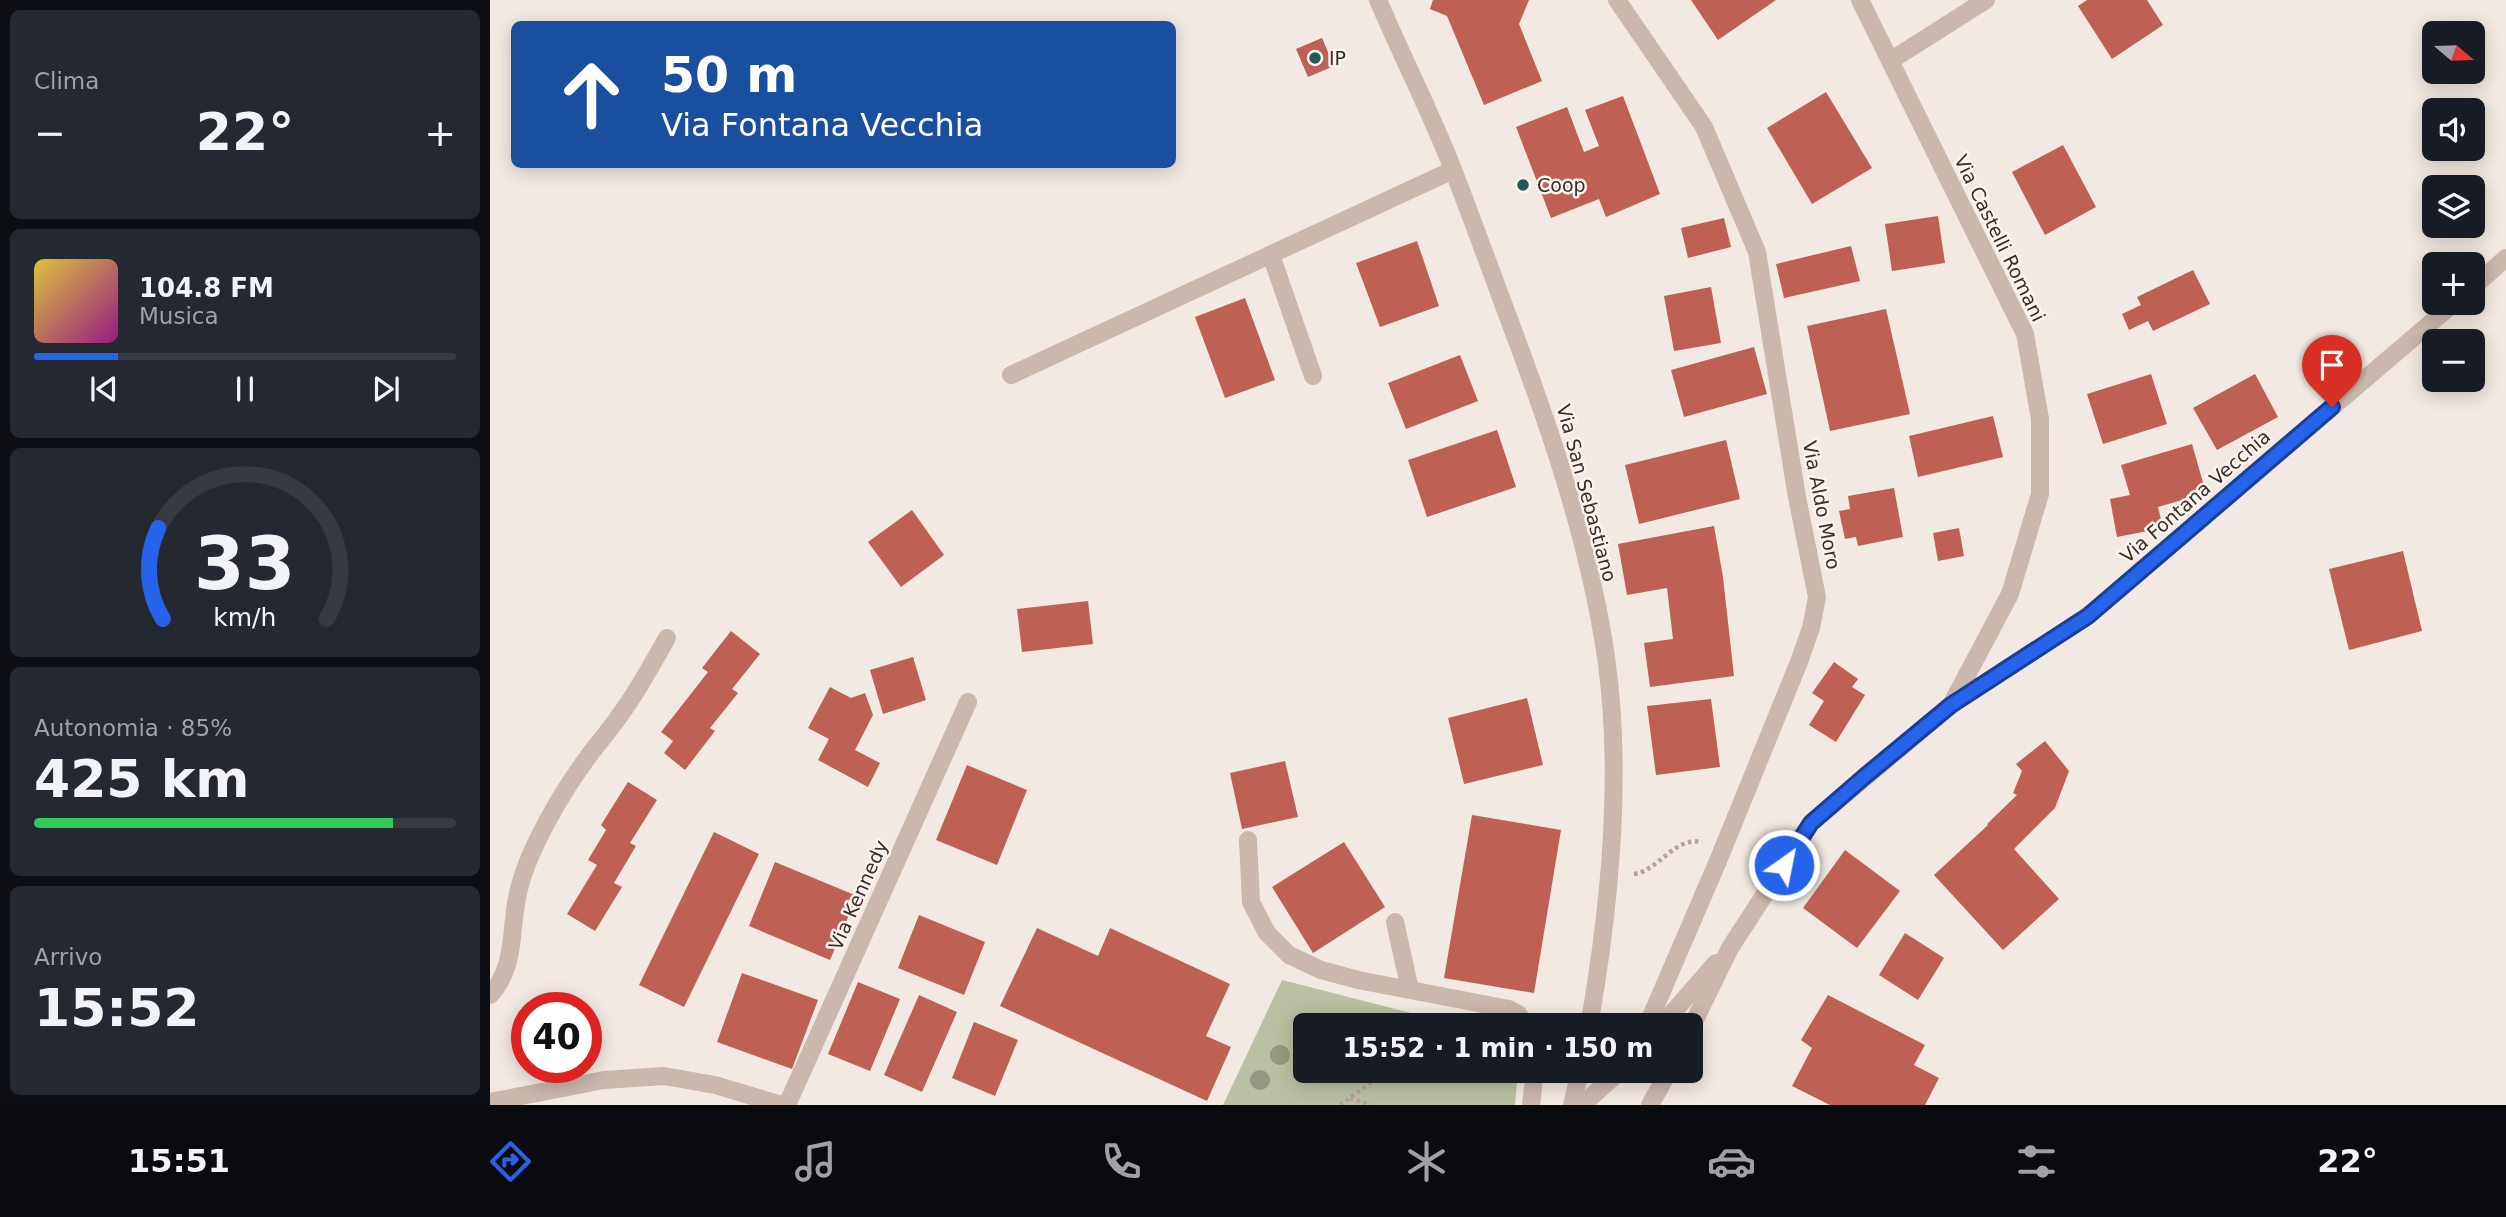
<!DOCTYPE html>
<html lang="it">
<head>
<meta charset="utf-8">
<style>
	:root { --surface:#171b24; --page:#242831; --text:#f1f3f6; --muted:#9ea1a6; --line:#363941; --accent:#2563eb }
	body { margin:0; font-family:"DejaVu Sans",sans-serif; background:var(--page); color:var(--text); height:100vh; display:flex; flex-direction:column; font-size:26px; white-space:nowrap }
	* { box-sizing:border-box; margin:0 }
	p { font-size:23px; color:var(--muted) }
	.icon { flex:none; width:38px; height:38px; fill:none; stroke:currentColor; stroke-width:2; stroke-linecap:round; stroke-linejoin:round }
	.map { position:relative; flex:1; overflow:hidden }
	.sheet { display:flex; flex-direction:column; gap:10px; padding:10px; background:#0d0f14; width:490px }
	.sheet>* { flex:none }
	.top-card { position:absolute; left:21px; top:21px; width:665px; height:147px; border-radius:10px; box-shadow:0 4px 18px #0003; background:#1a4fa0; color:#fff; overflow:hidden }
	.needle { width:46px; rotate:109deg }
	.fabs { position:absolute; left:1932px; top:21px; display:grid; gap:14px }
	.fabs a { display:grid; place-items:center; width:63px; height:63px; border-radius:10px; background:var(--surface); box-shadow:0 4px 18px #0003; font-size:35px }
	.speed { position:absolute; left:21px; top:992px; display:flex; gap:14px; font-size:35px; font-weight:700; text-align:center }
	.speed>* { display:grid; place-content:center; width:91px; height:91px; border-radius:50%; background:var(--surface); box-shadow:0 4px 18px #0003; line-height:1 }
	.speed .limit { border:10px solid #d22; background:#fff; color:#111 }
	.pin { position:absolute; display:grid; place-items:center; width:60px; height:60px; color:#fff; margin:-72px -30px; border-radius:50% 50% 50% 0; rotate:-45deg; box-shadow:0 0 7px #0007 }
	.pin .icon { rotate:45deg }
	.me { position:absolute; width:77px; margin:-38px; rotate:33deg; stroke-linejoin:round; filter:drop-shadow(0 0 5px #0008) }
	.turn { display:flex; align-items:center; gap:24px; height:147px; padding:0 35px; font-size:32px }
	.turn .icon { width:91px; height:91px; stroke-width:2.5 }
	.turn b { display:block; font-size:49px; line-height:60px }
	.big { font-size:52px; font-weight:800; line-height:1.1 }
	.sheet .widget { flex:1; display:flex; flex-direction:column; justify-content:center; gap:10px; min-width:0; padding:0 24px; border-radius:10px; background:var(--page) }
	.sheet .dial { align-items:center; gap:0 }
	.dial svg { height:182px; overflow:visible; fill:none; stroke:var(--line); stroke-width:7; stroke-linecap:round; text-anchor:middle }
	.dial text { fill:var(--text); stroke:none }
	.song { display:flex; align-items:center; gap:21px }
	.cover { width:84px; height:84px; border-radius:10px; background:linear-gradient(135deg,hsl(50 70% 55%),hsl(310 70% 35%)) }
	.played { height:7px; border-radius:4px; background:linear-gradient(90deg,var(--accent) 20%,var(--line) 20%) }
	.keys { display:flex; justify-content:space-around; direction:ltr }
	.heat { display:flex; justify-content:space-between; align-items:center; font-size:38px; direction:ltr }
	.charge { height:10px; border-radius:5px; background:linear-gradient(90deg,#34c759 85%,var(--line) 0) }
	.trip { position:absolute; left:803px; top:1013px; width:410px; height:70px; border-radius:10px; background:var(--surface); box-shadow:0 4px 18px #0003; font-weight:800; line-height:70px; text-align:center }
	.dock { display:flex; height:112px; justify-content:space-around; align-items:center; background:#090b0e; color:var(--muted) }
	.dock .icon { width:49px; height:49px }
	.dock .selected { color:var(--accent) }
	.dock b { font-size:32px; color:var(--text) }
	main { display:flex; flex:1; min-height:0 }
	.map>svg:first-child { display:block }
	.green { fill:#bac1a2 }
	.building { fill:#be6154 }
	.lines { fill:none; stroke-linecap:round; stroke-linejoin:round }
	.path { stroke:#b6a198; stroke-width:4.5; stroke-dasharray:3.5 3.5; stroke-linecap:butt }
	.minor { stroke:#cab7ae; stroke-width:18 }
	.tree { fill:#979881 }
	.route-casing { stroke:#184099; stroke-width:18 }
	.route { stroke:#2563eb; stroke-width:12 }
	.poi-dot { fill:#245855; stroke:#faf3ee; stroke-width:2.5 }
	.labels { text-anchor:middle; stroke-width:5; stroke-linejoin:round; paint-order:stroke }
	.poi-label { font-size:19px; fill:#392e2c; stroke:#faf3ee; text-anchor:start }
	.street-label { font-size:19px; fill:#392e2c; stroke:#faf3ee }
</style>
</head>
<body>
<main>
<section class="sheet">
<div class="widget"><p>Clima</p>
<div class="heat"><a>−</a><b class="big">22°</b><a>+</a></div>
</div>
<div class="widget">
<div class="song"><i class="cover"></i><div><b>104.8 FM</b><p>Musica</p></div></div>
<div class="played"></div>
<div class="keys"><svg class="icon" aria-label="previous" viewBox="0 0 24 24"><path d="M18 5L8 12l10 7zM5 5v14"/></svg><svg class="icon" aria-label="pause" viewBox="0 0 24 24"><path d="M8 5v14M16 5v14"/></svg><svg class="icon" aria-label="next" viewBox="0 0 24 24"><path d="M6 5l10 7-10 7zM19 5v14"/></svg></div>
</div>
<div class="widget dial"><svg viewBox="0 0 100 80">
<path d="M14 69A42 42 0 1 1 86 69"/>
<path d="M14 69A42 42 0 0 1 12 29" stroke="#2563eb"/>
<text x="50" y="56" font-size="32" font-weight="700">33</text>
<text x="50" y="72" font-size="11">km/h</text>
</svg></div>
<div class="widget"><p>Autonomia · 85%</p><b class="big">425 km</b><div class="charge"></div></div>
<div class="widget"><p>Arrivo</p><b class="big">15:52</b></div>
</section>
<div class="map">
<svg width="2016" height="1105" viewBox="0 0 2016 1105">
	<rect width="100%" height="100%" fill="#f2e9e2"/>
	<polygon class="green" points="792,980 968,1025 816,1026 816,1071 1028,1071 1025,1105 733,1105"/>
	<g class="building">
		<polygon points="943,0 1039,0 1029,24 1052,81 994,105 957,16 940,9"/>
		<polygon points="1201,0 1286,0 1228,40"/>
		<polygon points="1597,0 1657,0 1673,25 1622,59 1588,6"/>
		<polygon points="832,38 844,66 818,77 806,49"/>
		<polygon points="1336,92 1382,168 1322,204 1277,128"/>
		<polygon points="1133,96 1170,194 1116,217 1109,199 1061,218 1026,127 1077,107 1094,152 1109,146 1095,110"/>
		<polygon points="1573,145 1606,207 1555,235 1522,172"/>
		<polygon points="1448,216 1455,263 1402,271 1395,224"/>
		<polygon points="1234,218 1241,247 1198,258 1191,228"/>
		<polygon points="927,241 949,306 890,327 866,263"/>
		<polygon points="1361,246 1370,281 1294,298 1286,264"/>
		<polygon points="1703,270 1720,304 1663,331 1658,321 1639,330 1632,314 1651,305 1647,297"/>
		<polygon points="1221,287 1231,343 1184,351 1174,296"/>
		<polygon points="755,298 785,380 735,398 705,317"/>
		<polygon points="1396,309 1420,414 1340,431 1317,326"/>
		<polygon points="1264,347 1277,394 1194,417 1181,370"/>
		<polygon points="970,355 988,401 916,429 898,383"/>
		<polygon points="1661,374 1677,424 1613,444 1597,394"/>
		<polygon points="1765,374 1788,417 1727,450 1703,408"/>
		<polygon points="1503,416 1513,457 1428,477 1419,436"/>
		<polygon points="1007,430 1026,487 937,517 918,460"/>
		<polygon points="1236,440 1250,499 1149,524 1135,465"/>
		<polygon points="1702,444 1716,493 1668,507 1673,528 1627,537 1620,499 1640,495 1631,465"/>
		<polygon points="1404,488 1413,537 1368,546 1366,537 1355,539 1349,511 1360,509 1358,496"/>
		<polygon points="422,510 454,555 411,587 378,542"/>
		<polygon points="1224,526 1233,577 1244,676 1160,687 1154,643 1183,639 1177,588 1137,595 1128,544"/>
		<polygon points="1469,528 1474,556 1448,561 1443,533"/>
		<polygon points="1913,551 1932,631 1859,650 1839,569"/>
		<polygon points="598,601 603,644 532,652 527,609"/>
		<polygon points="241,631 270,654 242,689 248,693 220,728 225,731 195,770 174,753 183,741 171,732 218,672 212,668"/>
		<polygon points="423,657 436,700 393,714 380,670"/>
		<polygon points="1344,662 1368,679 1362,687 1375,695 1346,742 1319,725 1334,701 1322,693"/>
		<polygon points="340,687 361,698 375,693 383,715 365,750 390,763 378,787 328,760 339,739 318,728"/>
		<polygon points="1037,698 1053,765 974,784 958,718"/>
		<polygon points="1221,699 1230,767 1166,775 1157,706"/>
		<polygon points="1555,741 1579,771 1565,808 1524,849 1569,899 1513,950 1444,875 1498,825 1497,824 1527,795 1523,793 1532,771 1526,764"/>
		<polygon points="795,761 808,817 752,829 740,773"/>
		<polygon points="477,765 537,790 507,865 446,840"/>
		<polygon points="138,782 167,800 140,843 146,846 124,883 132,887 105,931 77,914 107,865 98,860 116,830 111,825"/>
		<polygon points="982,815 1071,830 1044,993 954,978"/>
		<polygon points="224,832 269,854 194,1007 149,985"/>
		<polygon points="854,842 895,907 823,953 782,887"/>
		<polygon points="1355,850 1410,891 1367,948 1313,908"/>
		<polygon points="285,862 367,896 340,960 259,926"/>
		<polygon points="429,915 495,942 474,995 408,968"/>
		<polygon points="547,928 608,956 620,928 740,984 716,1036 741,1047 717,1101 510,1006"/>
		<polygon points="1415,933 1454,958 1428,1000 1389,975"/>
		<polygon points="252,973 328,1000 302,1069 227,1042"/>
		<polygon points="368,982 410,999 380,1071 338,1054"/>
		<polygon points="429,995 467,1012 432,1092 394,1075"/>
		<polygon points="1338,995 1435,1045 1424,1065 1449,1078 1435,1105 1340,1105 1302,1086 1322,1048 1311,1040"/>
		<polygon points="484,1022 528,1040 505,1096 462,1078"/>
	</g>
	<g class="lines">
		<g class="path">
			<path d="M1144,874C1170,870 1183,837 1212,842"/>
			<polyline points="908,1026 910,1021 930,1026"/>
			<polyline points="860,1098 881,1105"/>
			<polyline points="850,1105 880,1083 886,1071"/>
		</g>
		<g class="minor">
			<path d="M888,0C911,54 938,107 960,162C981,215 1000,269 1020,322C1061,431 1099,542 1116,657C1133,776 1120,907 1099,1026"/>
			<polyline points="1127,0 1214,127 1267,252 1307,497 1327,597 1321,628 1309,662 1228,861 1157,1026"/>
			<polyline points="1400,61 1496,0"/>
			<polyline points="781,255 823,376"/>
			<polyline points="1983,287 2016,258"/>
			<polyline points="521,375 963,170"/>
			<polyline points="1464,703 1598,616 1964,303"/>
			<polyline points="758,840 761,902 777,933 799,955 831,970 868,980 1019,1009 1028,1014 1037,1026"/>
			<polyline points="905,922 920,990"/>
			<path d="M0,995C28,965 19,925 29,889C39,848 72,792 98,757C108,743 120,730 130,715C148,691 162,664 177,638"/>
			<polyline points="1171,1026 1226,963"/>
			<polyline points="1200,1030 1240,948 1321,823 1461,705 1520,594 1550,494 1550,419 1535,334 1370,0"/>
			<polyline points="0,1102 114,1080 174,1076 225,1085 292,1105"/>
			<polyline points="297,1105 478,702"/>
			<polyline points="1041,1105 1045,1071"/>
			<polyline points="1082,1105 1090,1071"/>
			<polyline points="1092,1105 1130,1071"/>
			<polyline points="1160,1105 1179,1071"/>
		</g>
	</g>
	<g class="tree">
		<circle cx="790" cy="1055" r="10"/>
		<circle cx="770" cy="1080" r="10"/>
	</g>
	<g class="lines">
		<defs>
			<polyline id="route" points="1294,865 1321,823 1374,777 1461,705 1598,616 1842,407"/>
		</defs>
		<use href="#route" class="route-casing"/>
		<use href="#route" class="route"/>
	</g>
	<g class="poi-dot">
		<circle cx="825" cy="58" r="7"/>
		<circle cx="1033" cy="185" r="7"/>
	</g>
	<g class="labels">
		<g class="poi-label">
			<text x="839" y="65">IP</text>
			<text x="1047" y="192">Coop</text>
		</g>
		<g class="street-label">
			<text transform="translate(1510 238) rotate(64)" y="7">Via Castelli Romani</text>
			<text transform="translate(1097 493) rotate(75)" y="7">Via San Sebastiano</text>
			<text transform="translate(1705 496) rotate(-41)" y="7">Via Fontana Vecchia</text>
			<text transform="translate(1332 505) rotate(79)" y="7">Via Aldo Moro</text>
			<text transform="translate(368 895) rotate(-66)" y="7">Via Kennedy</text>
		</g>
	</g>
</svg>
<div class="fabs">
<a><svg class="needle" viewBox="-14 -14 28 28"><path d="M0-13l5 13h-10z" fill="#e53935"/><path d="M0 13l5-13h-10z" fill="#9ea1a6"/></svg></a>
<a><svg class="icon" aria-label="sound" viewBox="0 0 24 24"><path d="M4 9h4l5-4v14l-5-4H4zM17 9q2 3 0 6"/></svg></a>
<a><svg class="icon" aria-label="layers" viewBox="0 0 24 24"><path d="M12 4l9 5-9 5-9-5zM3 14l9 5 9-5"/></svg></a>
<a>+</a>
<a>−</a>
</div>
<div class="speed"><div class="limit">40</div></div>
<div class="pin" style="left:1842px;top:407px;background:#d93025"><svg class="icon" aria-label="arrive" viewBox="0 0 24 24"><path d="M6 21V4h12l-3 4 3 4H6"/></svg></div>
<svg class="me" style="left:1294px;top:865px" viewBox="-20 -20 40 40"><circle r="17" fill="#2563eb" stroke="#fff" stroke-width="3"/><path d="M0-11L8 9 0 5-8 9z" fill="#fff"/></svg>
<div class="trip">15:52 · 1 min · 150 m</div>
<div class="top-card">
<div class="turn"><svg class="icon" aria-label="ahead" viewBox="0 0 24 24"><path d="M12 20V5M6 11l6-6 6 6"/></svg><div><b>50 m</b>Via Fontana Vecchia</div></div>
</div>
</div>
</main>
<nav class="dock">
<b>15:51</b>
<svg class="icon selected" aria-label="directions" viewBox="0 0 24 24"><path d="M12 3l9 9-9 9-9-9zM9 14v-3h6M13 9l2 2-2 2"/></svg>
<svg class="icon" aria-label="music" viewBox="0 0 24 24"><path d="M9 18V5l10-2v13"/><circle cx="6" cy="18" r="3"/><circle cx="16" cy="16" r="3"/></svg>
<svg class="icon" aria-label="phone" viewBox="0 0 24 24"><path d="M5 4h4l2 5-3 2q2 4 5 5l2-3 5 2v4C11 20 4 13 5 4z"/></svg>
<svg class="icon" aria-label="climate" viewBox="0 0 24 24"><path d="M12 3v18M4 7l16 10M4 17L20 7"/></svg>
<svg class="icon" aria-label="car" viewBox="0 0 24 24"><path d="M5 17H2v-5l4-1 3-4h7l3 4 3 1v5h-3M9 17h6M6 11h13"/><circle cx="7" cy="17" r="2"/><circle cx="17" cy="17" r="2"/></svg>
<svg class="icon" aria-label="filters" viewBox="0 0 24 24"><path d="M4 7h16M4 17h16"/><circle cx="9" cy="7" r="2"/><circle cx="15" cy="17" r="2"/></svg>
<b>22°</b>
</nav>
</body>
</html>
